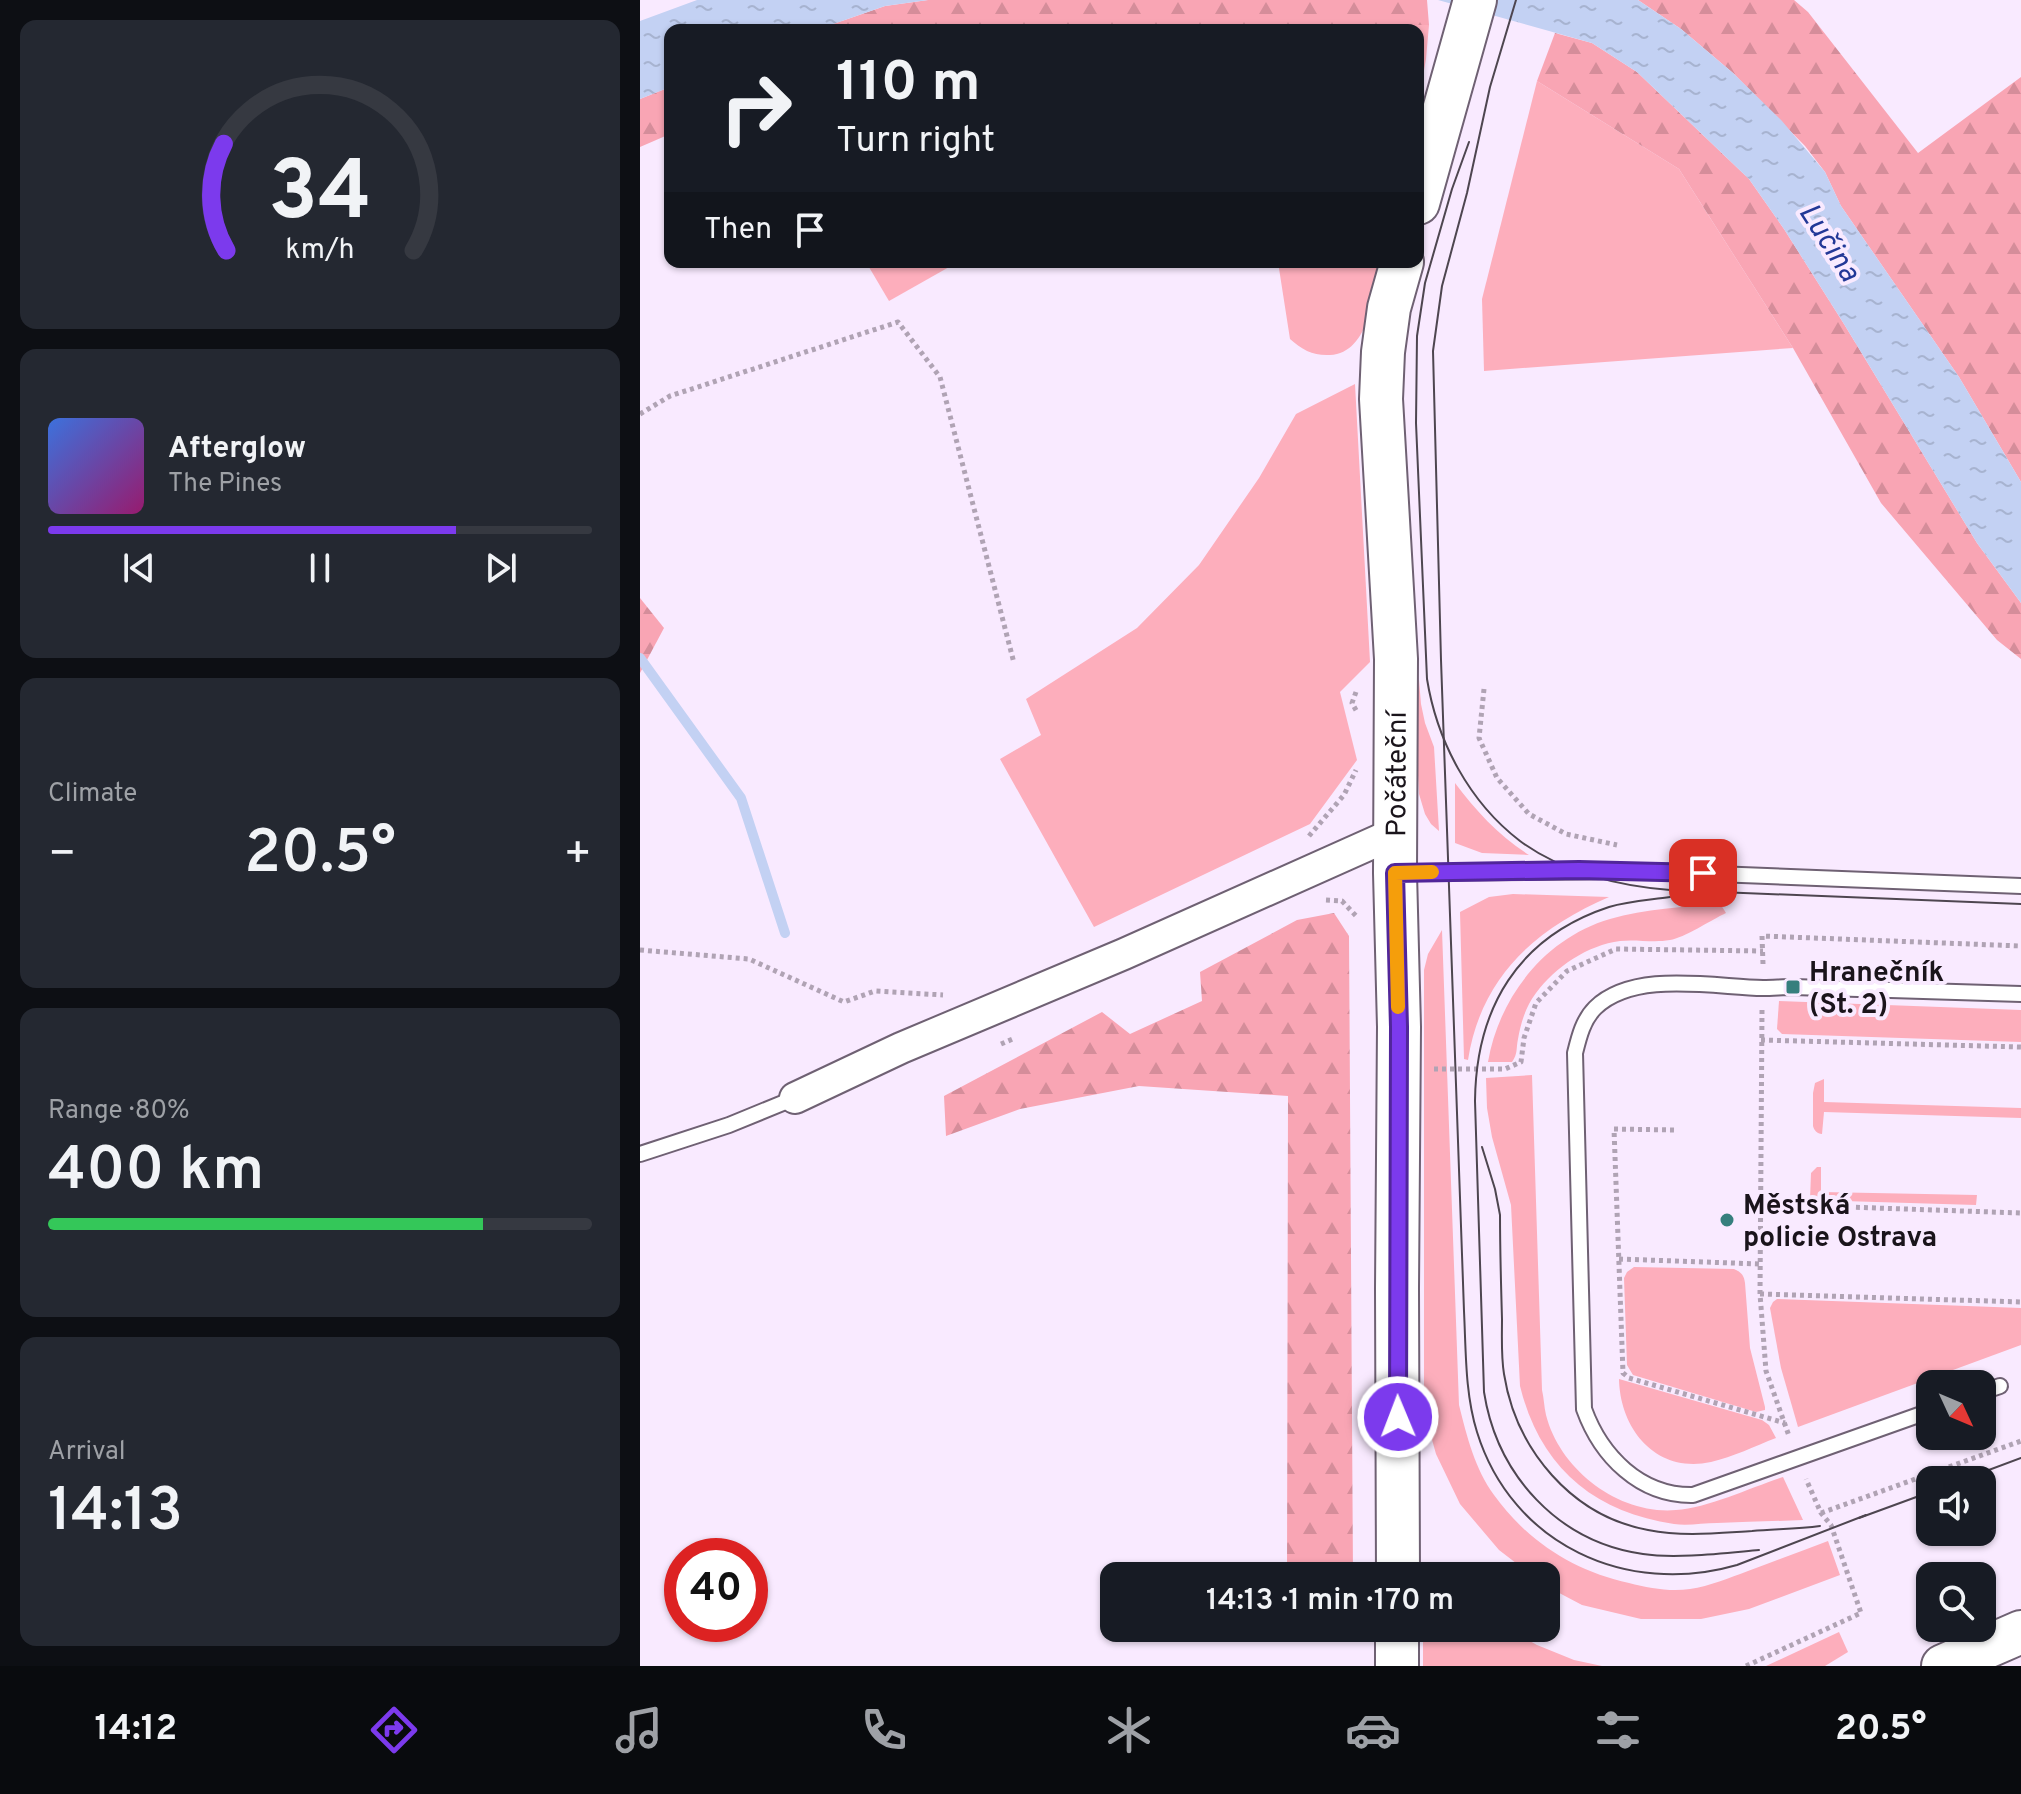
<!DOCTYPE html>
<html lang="en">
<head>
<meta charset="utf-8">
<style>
	:root { --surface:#171b24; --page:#242831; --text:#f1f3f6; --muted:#9ea1a6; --line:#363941; --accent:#7c3aed }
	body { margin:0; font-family:Overpass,sans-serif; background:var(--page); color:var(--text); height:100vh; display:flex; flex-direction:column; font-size:30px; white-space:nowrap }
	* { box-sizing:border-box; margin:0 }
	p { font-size:26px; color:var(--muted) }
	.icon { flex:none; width:44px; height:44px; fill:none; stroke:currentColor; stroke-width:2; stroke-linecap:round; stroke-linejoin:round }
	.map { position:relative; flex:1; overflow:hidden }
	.details { display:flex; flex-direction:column; gap:20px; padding:20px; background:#0d0f14; width:640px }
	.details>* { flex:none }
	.top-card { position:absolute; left:24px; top:24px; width:760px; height:244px; border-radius:16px; box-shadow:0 2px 6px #0004; background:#171b24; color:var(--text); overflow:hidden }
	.needle { width:52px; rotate:134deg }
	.tools { position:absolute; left:1276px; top:1370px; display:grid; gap:16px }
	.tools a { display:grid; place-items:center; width:80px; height:80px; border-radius:16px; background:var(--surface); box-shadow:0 2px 6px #0004; font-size:40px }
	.speed { position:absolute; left:24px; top:1538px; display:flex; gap:16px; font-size:40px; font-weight:700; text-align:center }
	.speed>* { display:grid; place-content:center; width:104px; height:104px; border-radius:50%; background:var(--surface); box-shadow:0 2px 6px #0004; line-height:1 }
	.speed .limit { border:12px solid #d22; background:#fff; color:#111 }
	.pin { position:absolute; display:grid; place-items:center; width:68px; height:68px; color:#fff; margin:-34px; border-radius:16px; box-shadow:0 4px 12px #0006 }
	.me { position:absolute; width:88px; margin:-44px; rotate:359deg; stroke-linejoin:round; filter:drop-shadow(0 0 6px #0008) }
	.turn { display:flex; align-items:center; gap:28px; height:168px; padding:0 40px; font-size:36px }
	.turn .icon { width:104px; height:104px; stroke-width:2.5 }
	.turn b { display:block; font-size:56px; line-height:68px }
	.then { display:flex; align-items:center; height:76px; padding:0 40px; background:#0003; gap:16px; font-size:30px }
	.big { font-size:60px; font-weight:600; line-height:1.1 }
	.details .widget { flex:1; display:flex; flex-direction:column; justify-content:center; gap:12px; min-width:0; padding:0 28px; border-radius:16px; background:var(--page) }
	.details .dial { align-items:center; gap:0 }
	.dial svg { height:208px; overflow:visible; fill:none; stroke:var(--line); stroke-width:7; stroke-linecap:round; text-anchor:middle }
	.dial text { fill:var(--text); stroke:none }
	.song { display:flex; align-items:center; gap:24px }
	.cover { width:96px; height:96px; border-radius:12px; background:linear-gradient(135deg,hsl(220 70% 55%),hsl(320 70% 35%)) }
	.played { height:8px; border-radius:4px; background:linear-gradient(90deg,var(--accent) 75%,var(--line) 75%) }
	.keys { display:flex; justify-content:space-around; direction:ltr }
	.heat { display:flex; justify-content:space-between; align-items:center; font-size:44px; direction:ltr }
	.charge { height:12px; border-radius:6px; background:linear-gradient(90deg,#34c759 80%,var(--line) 0) }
	.trip { position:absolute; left:460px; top:1562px; width:460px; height:80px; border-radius:16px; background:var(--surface); box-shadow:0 2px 6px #0004; font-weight:600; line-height:80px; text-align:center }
	.tab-bar { display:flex; height:128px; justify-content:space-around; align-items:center; background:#090b0e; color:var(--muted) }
	.tab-bar .icon { width:56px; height:56px }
	.tab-bar .current { color:var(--accent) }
	.tab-bar b { font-size:36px; color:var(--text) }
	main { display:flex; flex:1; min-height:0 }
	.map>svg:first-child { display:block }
	.green { fill:#fdaebc }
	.forest { fill:url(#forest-firs) }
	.water { fill:url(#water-ripples) }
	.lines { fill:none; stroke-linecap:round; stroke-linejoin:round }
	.stream { stroke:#c3d1f3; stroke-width:10 }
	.lane-casing { stroke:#6f6173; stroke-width:18 }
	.street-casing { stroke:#6f6173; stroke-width:34 }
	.secondary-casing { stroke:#6f6173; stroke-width:46 }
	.path { stroke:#b0a3b4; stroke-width:5; stroke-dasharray:4 4; stroke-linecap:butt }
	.lane { stroke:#fff; stroke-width:14 }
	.street { stroke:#fff; stroke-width:30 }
	.secondary { stroke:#fff; stroke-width:42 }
	.tram { stroke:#4e4650; stroke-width:2 }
	.route-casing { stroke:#51269a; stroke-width:20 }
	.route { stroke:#7c3aed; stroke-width:14 }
	.slow { stroke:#f59e0b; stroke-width:14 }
	.poi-dot { fill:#367f7d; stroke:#f9eaff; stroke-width:3 }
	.labels { text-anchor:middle; stroke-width:8; stroke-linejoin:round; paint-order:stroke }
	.street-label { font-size:28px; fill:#1a141b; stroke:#f9eaff }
	.poi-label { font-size:28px; font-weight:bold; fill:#1a141b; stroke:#f9eaff; text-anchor:start }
	.water-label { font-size:30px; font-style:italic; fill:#223897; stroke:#f9eaff }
</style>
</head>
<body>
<main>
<section class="details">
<div class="widget dial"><svg viewBox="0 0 100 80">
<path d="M14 69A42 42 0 1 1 86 69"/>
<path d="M14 69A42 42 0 0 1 13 28" stroke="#7c3aed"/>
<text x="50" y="56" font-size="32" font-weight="700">34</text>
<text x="50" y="72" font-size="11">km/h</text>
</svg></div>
<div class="widget">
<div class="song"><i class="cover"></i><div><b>Afterglow</b><p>The Pines</p></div></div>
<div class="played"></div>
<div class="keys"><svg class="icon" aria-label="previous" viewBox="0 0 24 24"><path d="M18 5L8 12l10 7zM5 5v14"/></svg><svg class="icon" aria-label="pause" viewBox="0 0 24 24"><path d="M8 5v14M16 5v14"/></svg><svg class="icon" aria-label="next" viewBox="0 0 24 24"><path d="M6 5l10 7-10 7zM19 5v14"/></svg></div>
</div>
<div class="widget"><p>Climate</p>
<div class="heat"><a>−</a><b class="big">20.5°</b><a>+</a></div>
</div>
<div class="widget"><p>Range · 80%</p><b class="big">400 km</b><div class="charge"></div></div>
<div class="widget"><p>Arrival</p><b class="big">14:13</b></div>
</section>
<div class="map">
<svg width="1381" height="1666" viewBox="0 0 1381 1666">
	<defs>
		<pattern id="forest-firs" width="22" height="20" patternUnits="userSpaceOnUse" patternTransform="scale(2)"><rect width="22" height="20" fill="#f9a5b4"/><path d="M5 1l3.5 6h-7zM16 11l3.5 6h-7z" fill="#d58d9a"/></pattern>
		<pattern id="water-ripples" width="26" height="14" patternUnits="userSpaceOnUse" patternTransform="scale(2)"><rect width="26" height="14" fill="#c3d1f3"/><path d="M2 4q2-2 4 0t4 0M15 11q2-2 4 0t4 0" fill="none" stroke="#a7b3d0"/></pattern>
	</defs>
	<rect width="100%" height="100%" fill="#f9eaff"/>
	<g class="green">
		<polygon points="738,25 789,25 786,59 778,105 778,30 736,30"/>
		<polygon points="897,81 1039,169 1153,348 844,371 842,299"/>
		<polygon points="226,262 318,262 249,301"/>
		<path d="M638,262H741C734,292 730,353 690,355C674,356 662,350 650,339Z"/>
		<polygon points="715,384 730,662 700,692 717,760 670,824 454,927 360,759 401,735 386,699 497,628 559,565 619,478 656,414"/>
		<polygon points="773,680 779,680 781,704 785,723 794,747 799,831 791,824 785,814 779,794"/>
		<path d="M815,783C836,811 859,836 889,855L842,853L815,843Z"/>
		<path d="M873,894L969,897C895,929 841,977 828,1060L824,1059L820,912L849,897Z"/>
		<path d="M1081,905L1086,913C1071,920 1044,938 1030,940C1013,943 996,939 980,941C948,945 915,967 896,993C886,1006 881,1022 878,1039C876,1048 878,1054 872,1062H848C859,997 905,938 970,919C1005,909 1044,906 1081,905Z"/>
		<path d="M802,930L819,1405C827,1437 835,1469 854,1495C888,1542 934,1571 989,1583C1009,1588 1030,1592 1050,1589C1070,1586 1089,1578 1108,1571C1135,1561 1161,1551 1188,1541L1200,1575L1109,1609L1061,1619H1001L942,1605L906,1586V1576H893L859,1550L820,1504L796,1454L784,1411V970L788,954Z"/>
		<polygon points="1139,1001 1381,1010 1381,1042 1142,1034 1137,1029"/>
		<path d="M892,1075L902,1390C904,1398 904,1407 906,1415C920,1470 979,1515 1036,1510C1068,1508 1112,1487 1143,1477L1163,1520C1135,1521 1106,1522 1077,1523C1063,1523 1048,1526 1034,1524C953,1512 900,1467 880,1386L871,1205L852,1137L847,1108L846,1078Z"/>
		<path d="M1184,1079V1102L1381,1108V1118L1184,1112L1182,1134C1177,1134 1174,1130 1173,1126V1093L1175,1083Z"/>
		<polygon points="1177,1167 1181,1167 1181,1192 1337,1195 1336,1205 1170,1200 1171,1173"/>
		<path d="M994,1267L1094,1269C1101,1272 1104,1275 1105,1283L1110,1348L1125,1407V1410L1116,1412L993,1375L987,1365L984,1278L987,1272Z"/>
		<polygon points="1137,1299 1381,1308 1381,1345 1158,1427 1141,1368 1130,1308 1133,1302"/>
		<path d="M979,1379L1122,1420L1129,1425L1136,1438C1115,1446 1093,1457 1071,1462C1016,1474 980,1429 979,1379Z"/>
		<polygon points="783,1628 867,1628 897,1645 934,1660 962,1666 783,1666"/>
		<polygon points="1199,1632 1208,1652 1185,1666 1126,1666"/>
	</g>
	<g class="forest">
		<polygon points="288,0 787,0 789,25 739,25 736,30 176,30 245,6"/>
		<polygon points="998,0 1154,0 1168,12 1278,153 1381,77 1381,482 1319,377 1201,206 1185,172 1165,146 1093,73 1041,29"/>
		<polygon points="915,33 952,43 997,72 1109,179 1144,229 1204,324 1337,543 1381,603 1381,659 1357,640 1241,503 1153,348 1039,169 897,81"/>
		<polygon points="30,87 30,134 0,147 0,99"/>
		<polygon points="0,598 24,628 0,673"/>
		<polygon points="694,913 709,936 713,1576 647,1576 648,1096 499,1086 380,1109 306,1136 304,1096 462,1012 490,1034 562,1001 560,972 657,920"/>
	</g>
	<g class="water">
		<polygon points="57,0 288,0 245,6 176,30 30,30 30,87 0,99 0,21"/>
		<polygon points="798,0 998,0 1041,29 1093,73 1142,121 1185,172 1201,206 1319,377 1381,482 1381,603 1337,543 1204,324 1144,229 1109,179 997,72 952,43"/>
	</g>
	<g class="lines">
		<polyline class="stream" points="0,658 101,798 145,933"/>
		<defs>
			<g id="lane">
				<polyline points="760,873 999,871 1381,886"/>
				<polyline points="0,1154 89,1125 155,1098"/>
				<polyline points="1342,1392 1360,1386"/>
				<path d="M1290,1411L1053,1495C1000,1496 961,1456 944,1409L935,1053C939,1037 943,1020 955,1008C994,970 1073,987 1123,988C1133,988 1143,987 1153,987L1381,994"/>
			</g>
			<polyline id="street" points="155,1098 261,1048 484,954 755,833"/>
			<g id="secondary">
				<polyline points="778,203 835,0"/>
				<path id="s1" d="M758,1576L757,1289L759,1027L755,873L756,659L741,399L743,352L749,308L762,262"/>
				<polyline points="757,1666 757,1628"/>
				<polyline points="1303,1666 1381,1632"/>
			</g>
		</defs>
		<use href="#lane" class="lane-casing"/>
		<use href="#street" class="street-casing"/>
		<use href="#secondary" class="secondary-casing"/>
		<g class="path">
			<polyline points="0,414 30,396 258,322 300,377 374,663"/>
			<polyline points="844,689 839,738 857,778 889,814 926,834 977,845"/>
			<polyline points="716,692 712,703 717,712"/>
			<polyline points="669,836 704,795 716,770"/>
			<polyline points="686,900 702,901 717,917"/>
			<polyline points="0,950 109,959 204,1002 235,991 303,995"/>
			<polyline points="1123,964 1122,936 1381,946"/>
			<polyline points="1122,1010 1120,1294 1126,1371 1149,1436"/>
			<polyline points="1121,1040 1381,1047"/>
			<polyline points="361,1044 375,1038"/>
			<polyline points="794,1069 865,1069 881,1062 884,1038 896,1003 927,971 976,949 1123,951"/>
			<polyline points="1034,1130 974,1129 983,1373 989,1378 1145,1423"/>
			<polyline points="1120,1204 1381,1213"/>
			<polyline points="979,1259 1120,1264"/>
			<polyline points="1120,1294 1381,1302"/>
			<polyline points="1181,1513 1381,1441"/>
			<polyline points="1106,1666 1221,1613 1191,1525 1181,1513 1166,1479"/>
		</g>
		<use href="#lane" class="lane"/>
		<use href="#street" class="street"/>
		<use href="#secondary" class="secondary"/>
		<g class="tram">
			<path d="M876,0L850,87L827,193L802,286L793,351L801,660L824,1311C826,1351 825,1394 837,1432C872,1545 987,1597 1097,1565L1226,1515"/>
			<path d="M829,142L812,189L785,283L777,336L776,423L787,679C797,741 829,802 880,841C922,872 978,886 1030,890L1381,904"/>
			<path d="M1030,897C1010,900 989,901 969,907C878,937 836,1008 835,1101L844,1392C857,1475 918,1542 1003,1554C1036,1559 1085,1553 1119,1550"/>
			<path d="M842,1147L855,1189L860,1215C860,1250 861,1285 862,1319C862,1337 861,1356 864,1374C876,1450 932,1516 1008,1530C1043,1537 1078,1533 1112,1531C1135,1529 1157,1529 1180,1526"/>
			<polyline points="1322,1480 1381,1458"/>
			<polyline points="1219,1518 1290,1492"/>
		</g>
	</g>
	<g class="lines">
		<defs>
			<polyline id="route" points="758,1417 759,1027 755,873 939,870 1063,873"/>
		</defs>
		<use href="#route" class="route-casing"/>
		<use href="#route" class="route"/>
		<polyline class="slow" points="758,1007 755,873 792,872"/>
	</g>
	<g class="poi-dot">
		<rect x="1145" y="979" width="16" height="16" rx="4"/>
		<circle cx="1087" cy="1220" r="8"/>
	</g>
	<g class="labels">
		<g class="street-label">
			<text dy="10" stroke="none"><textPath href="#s1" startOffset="802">Počáteční</textPath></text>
		</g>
		<g class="poi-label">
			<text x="1169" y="981">Hranečník<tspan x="1169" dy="32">(St. 2)</tspan></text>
			<text x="1103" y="1214">Městská<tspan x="1103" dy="32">policie Ostrava</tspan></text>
		</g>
		<g class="water-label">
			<text transform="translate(1190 242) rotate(57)" y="10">Lučina</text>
		</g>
	</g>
</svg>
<div class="tools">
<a><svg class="needle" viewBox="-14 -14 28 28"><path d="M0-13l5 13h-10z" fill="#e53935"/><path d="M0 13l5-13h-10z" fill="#9ea1a6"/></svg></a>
<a><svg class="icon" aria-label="sound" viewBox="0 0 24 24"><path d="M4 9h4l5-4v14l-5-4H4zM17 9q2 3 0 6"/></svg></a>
<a><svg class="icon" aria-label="search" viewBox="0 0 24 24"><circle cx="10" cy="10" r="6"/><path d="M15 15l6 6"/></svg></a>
</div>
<div class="speed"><div class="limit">40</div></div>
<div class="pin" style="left:1063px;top:873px;background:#d93025"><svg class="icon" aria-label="arrive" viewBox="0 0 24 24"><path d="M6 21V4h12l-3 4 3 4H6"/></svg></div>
<svg class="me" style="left:758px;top:1417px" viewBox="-20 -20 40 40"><circle r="17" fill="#7c3aed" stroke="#fff" stroke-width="3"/><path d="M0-11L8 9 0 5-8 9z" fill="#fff"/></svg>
<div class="trip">14:13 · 1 min · 170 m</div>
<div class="top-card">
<div class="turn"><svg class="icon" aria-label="right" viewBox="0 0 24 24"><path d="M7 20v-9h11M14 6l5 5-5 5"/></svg><div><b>110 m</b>Turn right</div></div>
<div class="then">Then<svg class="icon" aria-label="arrive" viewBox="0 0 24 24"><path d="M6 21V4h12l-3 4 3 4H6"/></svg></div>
</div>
</div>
</main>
<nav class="tab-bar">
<b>14:12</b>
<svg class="icon current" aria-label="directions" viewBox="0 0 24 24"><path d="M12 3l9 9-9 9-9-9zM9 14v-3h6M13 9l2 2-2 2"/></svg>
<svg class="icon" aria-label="music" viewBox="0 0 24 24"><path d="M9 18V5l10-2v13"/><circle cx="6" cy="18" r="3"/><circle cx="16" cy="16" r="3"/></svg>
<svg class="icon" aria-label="phone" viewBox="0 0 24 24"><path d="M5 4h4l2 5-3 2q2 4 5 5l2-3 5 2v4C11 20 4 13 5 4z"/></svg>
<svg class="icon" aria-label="climate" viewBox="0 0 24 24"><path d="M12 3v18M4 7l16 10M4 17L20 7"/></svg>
<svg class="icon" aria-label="car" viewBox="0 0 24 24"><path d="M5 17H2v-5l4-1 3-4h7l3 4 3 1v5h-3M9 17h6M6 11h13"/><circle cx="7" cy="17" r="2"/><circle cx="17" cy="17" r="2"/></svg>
<svg class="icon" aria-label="filters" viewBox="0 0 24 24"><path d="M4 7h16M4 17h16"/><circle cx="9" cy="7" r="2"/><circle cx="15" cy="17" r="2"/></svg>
<b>20.5°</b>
</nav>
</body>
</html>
